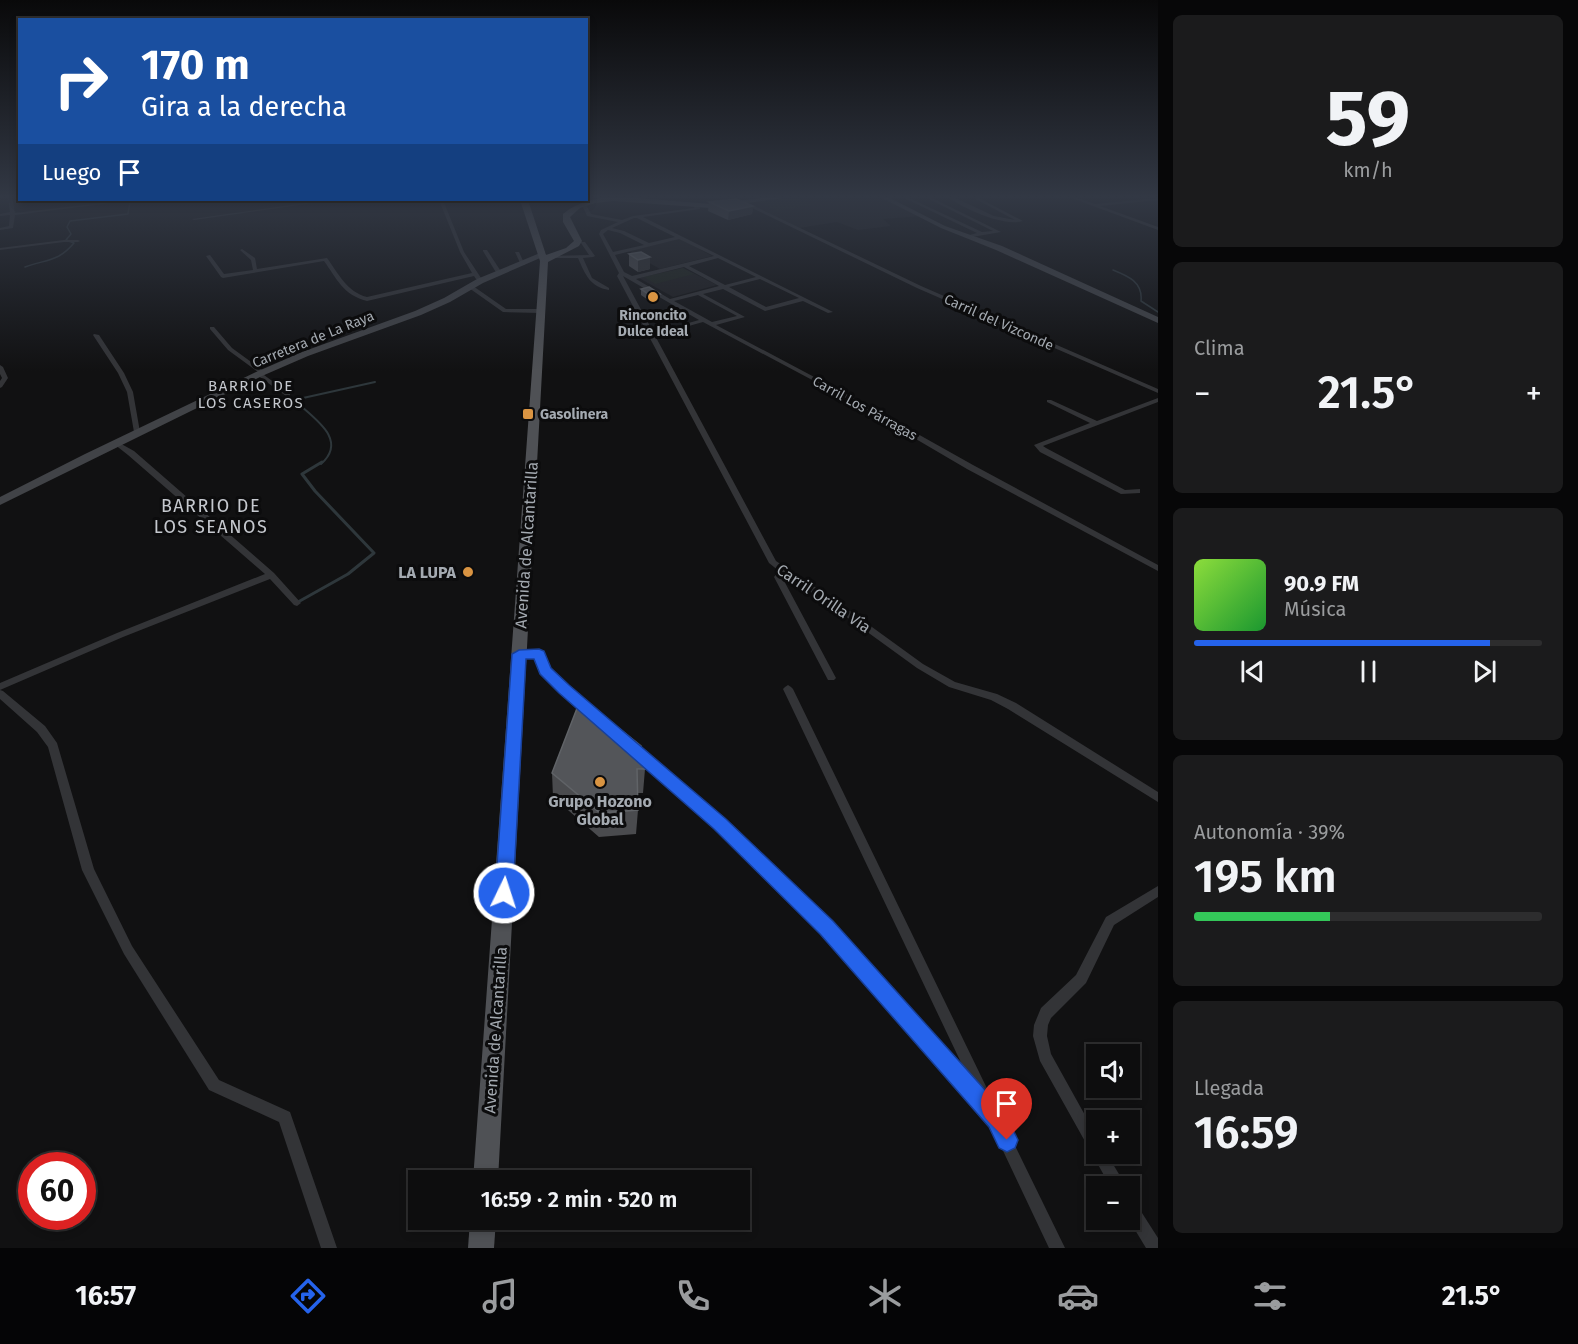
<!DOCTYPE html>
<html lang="es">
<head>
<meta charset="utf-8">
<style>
	:root { --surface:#0d0d0e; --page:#1b1b1c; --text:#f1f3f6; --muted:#9a9c9e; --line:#2d2d2e; --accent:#2563eb }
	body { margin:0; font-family:"Fira Sans",sans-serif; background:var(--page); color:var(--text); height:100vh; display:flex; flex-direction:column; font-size:22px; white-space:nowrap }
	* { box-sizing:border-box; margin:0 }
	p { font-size:20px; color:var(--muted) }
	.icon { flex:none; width:33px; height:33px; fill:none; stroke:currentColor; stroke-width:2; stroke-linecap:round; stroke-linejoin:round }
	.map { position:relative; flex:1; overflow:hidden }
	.panel { display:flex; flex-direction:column; gap:15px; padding:15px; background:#070708; width:420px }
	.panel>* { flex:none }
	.guide { position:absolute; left:18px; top:18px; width:570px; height:183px; border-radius:0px; box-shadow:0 3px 9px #0003,0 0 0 2px var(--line); background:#1a4fa0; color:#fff; overflow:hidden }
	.buttons { position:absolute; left:1086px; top:1044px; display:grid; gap:12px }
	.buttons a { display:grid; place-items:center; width:54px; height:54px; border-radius:0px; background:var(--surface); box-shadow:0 3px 9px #0003,0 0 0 2px var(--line); font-size:30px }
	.speed { position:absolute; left:18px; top:1152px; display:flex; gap:12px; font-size:30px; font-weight:700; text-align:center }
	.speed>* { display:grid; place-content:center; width:78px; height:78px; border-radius:50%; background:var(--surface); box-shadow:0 3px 9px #0003,0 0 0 2px var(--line); line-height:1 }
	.speed .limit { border:9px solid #d22; background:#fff; color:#111 }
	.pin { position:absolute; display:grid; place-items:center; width:51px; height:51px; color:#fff; margin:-62px -26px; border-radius:50% 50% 50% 0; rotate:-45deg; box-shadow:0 0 6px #0007 }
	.pin .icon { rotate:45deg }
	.me { position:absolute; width:66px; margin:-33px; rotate:4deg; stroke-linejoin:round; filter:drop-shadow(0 0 4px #0008) }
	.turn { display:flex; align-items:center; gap:21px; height:126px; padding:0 24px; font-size:27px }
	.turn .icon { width:78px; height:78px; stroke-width:2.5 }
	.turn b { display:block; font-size:42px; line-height:51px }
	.then { display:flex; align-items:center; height:57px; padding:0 24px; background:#0003; gap:12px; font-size:22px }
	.big { font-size:45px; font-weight:600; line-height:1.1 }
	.panel .card { flex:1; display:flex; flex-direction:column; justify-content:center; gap:9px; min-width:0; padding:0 21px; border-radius:9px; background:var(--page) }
	.panel .dial { align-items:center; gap:0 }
	.dial b { font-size:78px; line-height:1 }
	.song { display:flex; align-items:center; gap:18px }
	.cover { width:72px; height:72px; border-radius:9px; background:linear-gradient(135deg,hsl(90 70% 55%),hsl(130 70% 35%)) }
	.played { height:6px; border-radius:3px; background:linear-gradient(90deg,var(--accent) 85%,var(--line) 85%) }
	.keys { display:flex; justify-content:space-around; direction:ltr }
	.heat { display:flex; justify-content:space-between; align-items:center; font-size:33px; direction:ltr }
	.charge { height:9px; border-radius:4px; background:linear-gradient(90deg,#34c759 39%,var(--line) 0) }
	.trip { position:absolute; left:408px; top:1170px; width:342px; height:60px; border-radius:0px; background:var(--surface); box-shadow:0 3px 9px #0003,0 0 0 2px var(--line); font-weight:600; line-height:60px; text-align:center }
	.tabs { display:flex; height:96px; justify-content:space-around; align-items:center; background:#050506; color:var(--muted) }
	.tabs .icon { width:42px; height:42px }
	.tabs .active { color:var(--accent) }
	.tabs b { font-size:27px; color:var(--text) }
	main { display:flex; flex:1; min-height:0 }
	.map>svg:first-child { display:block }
	.built { fill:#1d1d1f }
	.green { fill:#1e241e }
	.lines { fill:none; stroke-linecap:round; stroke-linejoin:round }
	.stream-far2 { stroke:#2e373b; stroke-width:1.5 }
	.stream-far1 { stroke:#2e373b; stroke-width:2 }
	.stream { stroke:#2e373b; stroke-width:3 }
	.minor { fill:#333437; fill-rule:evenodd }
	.secondary { fill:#414347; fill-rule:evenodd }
	.primary { fill:#4f5155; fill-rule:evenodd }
	.wall { fill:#4a4b4e }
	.shaded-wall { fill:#2f3032 }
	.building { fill:#535559; stroke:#606367; stroke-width:1.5 }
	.route { fill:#2563eb; stroke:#184099; stroke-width:1.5 }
	.poi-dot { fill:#d99442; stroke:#0c0c0d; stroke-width:2 }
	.labels { text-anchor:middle; stroke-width:6; stroke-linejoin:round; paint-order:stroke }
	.far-poi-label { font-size:14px; font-weight:bold; fill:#a4aab1; stroke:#0c0c0d }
	.far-street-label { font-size:14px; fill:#a4aab1; stroke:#0c0c0d }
	.far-neighbourhood-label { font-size:15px; letter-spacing:1.5px; fill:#c5c8ce; stroke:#0c0c0d }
	.street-label { font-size:16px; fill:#a4aab1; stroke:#0c0c0d }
	.poi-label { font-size:16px; font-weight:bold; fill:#a4aab1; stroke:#0c0c0d; text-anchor:end }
	.neighbourhood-label { font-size:18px; letter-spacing:1.5px; fill:#c5c8ce; stroke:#0c0c0d }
</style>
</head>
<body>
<main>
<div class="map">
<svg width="1158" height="1248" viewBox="0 0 1158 1248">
	<rect width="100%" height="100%" fill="#111112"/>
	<g class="built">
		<polygon points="794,196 881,196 921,216 883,219 891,226 858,230 837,222 799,228 746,202"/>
		<polygon points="680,238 712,256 660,269 628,251"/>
		<polygon points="683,268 717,285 673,297 639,278"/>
	</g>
	<g class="green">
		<polygon points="797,197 812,205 777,211 761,202"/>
		<polygon points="683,268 694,274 655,284 644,277"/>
	</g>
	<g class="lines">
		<g class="stream-far2">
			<path d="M25,267C47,259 58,262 74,243L66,240L71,234L67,227L70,221L128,214L130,202"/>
			<path d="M1113,270C1128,276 1143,282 1141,301L1158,312"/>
		</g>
		<path class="stream-far1" d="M321,464C349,439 313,418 294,400L375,382"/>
		<polyline class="stream" points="298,602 348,574 374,553 315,491 302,474 322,462"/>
		<g class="minor">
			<polygon points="8,196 12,196 15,213 127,200 136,200 15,215 13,228 0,230 0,228 9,226 10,215 0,216 0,214 10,212"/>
			<polygon points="900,196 905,196 982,232 993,231 923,196 928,196 1001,232 966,238 966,236 977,233"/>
			<path d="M946,196H951L994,216L1015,220L970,196H975L1023,221C1002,227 963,208 946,196Z"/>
			<polygon points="1066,196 1072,196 1095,204 1158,198 1158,200 1100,206 1158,227 1158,230"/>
			<polygon points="326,200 334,200 194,220 192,219"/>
			<path d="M439,200H443L464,252L481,278L480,279H476L474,276L367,301C343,295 337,279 324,261L223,278L221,277L206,256L210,255L224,274L253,270L251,260L240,250L242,249L255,258L257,269L327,258C338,273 347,292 367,297L472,273L460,252Z"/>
			<polygon points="744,201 921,286 1158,389 1158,393 917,288 742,203"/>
			<path d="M695,205H699L700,209L643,217L833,312L828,313L803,301L765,311L723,289L703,294L745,317L716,325L850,396L973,465L1158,565V571L967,469L846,398L703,322L678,329L687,335L674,338L664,332V330L699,320L623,276L776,561L843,606L923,664L955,682L997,694L1016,703L1158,792V802L1008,709L991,700L949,687L917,668L837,610L785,575L782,577L836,678L834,680H828L774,577L779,571L769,563L617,276L619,273L599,234L601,230L618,222L587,216L583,207L587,206L591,214L622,220L633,216L694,208ZM634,218H637L675,237L649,243L624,231L612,228ZM608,230L620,233L644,245L613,252L603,234ZM679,239L714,256L632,276L624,272L615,255ZM718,258L756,277L725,285L689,266ZM684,267L719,286L670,299L636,279ZM760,279L799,298L766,307L729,287ZM698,295L737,316L712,322L674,301Z"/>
			<polygon points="64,240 78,240 80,241 78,242 64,242 0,250 0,248"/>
			<path d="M581,242H585L595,256L593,257L583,258L592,278L609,288V290C590,287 585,274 578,258H549L547,257L549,256L589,255L581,243Z"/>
			<polygon points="483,250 487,250 502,273 501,274 497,274 483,251"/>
			<polygon points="515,252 519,252 525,265 521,265"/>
			<polygon points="469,286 473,286 506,309 541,309 544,311 541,313 503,312 469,288"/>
			<polygon points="210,327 214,327 232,348 265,372 266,373 264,375 290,394 290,396 286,396 257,375 256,374 258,372 228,350 210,329"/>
			<polygon points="94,334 99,335 124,373 133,392 140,432 139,433 137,434 134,432 127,392 118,373 93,335"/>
			<polygon points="0,365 3,367 8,378 2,387 0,388 0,381 2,378 0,374"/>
			<polygon points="1158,398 1158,402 1043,446 1046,448 1125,490 1140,489 1140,493 1121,494 1040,452 1034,445 1090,423 1047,402 1047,400 1051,400 1097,421"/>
			<polygon points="116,441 134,451 274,573 301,603 297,606 294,605 270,579 123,637 0,690 3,691 45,726 57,743 94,869 132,946 219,1080 290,1112 337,1248 321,1248 279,1122 209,1090 124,954 82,870 48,747 37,732 0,699 0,683 117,633 265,574 128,455 114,444 114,442"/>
			<polygon points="519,651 542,652 549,669 590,705 591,708 590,711 582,711 542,673 535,657 516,656 514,654 516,652"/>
			<path d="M788,685L791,687L793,689L997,1109L1004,1119L1003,1121L1065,1248H1049L988,1119L866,979L822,931L742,853L630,751L631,748L635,747L639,748C705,805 771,861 831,924C878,972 921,1023 966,1073L783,689L785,687Z"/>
			<polygon points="1158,886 1158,897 1114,925 1086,983 1051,1018 1048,1025 1047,1036 1051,1054 1096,1135 1096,1154 1107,1154 1126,1186 1110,1186 1040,1061 1033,1036 1034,1025 1041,1008 1076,975 1106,917"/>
			<polygon points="1130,1199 1135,1202 1158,1238 1158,1248 1146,1248 1129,1220"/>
		</g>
		<g class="secondary">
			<polygon points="878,196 886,196 945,226 1002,246 1158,317 1158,323 996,250 941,228"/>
			<polygon points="540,253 547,255 483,283 450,302 421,315 308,356 262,376 0,505 0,497 85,454 256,372 302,352 415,311 444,298 477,279"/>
		</g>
		<g class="primary">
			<path d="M613,196L711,204L778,196H798L711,208L613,201L595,203L580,208L570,217L582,241L579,246L548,262L498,1180H473L540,261L520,200H528L546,255L566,248L574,241L563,222V214C579,201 594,199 613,196Z"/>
			<polygon points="470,1220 496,1220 494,1248 468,1248"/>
		</g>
	</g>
	<g class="wall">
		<polygon points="709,202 753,206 752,214 728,220 708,211"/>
		<polygon points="629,254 650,257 650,269 638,272 629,266"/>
		<polygon points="641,289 660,300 651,302 641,295"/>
		<polygon points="645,769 643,793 638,793 638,810 636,834 599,837 553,797 552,773"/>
	</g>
	<g class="shaded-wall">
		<polygon points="753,206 752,214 728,220 729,211"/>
		<polygon points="650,257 650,269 638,272 638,260"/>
		<polygon points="660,294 660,300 651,302 651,296"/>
	</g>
	<g class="building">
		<polygon points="736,199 753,206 729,211 709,202"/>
		<polygon points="641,252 650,257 638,260 629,254"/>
		<polygon points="649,287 660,294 651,296 641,289"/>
		<polygon points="581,698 641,746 645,769 637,769 638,810 600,813 552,773"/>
	</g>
	<linearGradient id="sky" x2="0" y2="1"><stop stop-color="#09090a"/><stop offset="0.53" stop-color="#323844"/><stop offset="1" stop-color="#323844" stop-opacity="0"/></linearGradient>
	<rect width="1158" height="371" fill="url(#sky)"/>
	<polygon class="route" points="539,649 544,651 551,668 569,685 726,819 833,921 1004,1111 1018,1140 1015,1148 1007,1152 999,1148 989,1127 820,934 714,829 559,693 540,674 534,659 526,659 513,893 510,899 504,901 497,899 495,893 512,654 519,650"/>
	<g class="poi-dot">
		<circle cx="653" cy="297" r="6"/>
		<rect x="522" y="408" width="12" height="12" rx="3"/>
		<circle cx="468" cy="572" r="6"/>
		<circle cx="600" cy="782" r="6"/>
	</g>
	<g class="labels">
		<g class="far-poi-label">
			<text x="653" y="320">Rinconcito<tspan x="653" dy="16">Dulce Ideal</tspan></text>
			<text x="540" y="419" text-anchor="start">Gasolinera</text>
		</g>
		<g class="far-street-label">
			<text transform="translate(999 322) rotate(24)" y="5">Carril del Vizconde</text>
			<text transform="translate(313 339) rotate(-22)" y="5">Carretera de La Raya</text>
			<text transform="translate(865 408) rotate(29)" y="5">Carril Los Párragas</text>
		</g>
		<g class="far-neighbourhood-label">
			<text x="251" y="391">BARRIO DE<tspan x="251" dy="17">LOS CASEROS</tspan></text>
		</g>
		<g class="street-label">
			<text transform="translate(526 545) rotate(-86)" y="6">Avenida de Alcantarilla</text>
			<text transform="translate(824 598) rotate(34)" y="6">Carril Orilla Vía</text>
			<text transform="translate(495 1030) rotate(-86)" y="6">Avenida de Alcantarilla</text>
		</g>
		<g class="poi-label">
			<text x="456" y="578">LA LUPA</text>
			<text x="600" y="807" text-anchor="middle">Grupo Hozono<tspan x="600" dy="18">Global</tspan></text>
		</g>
		<g class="neighbourhood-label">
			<text x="211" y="512">BARRIO DE<tspan x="211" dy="21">LOS SEANOS</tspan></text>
		</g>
	</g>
</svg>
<div class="buttons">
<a><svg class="icon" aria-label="sound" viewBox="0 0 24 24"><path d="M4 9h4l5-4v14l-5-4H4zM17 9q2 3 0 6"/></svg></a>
<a>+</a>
<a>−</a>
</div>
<div class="speed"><div class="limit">60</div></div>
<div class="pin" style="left:1007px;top:1140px;background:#d93025"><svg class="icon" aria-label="arrive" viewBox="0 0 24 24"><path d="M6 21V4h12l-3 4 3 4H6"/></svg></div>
<svg class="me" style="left:504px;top:893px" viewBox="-20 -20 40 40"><circle r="17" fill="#2563eb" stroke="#fff" stroke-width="3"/><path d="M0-11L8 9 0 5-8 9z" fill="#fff"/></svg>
<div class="trip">16:59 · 2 min · 520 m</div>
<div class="guide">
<div class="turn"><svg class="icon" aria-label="right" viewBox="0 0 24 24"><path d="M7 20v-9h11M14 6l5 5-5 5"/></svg><div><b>170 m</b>Gira a la derecha</div></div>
<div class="then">Luego<svg class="icon" aria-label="arrive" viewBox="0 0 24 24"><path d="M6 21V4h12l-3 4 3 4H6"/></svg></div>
</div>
</div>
<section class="panel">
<div class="card dial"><b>59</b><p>km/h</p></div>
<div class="card"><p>Clima</p>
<div class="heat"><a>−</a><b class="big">21.5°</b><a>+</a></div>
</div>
<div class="card">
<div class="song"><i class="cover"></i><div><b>90.9 FM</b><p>Música</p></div></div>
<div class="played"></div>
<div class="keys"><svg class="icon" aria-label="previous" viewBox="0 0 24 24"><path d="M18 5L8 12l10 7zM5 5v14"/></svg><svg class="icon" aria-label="pause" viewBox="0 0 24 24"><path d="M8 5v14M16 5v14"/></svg><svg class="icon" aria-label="next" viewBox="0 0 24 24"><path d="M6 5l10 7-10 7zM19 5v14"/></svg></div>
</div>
<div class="card"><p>Autonomía · 39%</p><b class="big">195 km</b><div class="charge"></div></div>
<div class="card"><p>Llegada</p><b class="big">16:59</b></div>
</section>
</main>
<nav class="tabs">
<b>16:57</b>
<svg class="icon active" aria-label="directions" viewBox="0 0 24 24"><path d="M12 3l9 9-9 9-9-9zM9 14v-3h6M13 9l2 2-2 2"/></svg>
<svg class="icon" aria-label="music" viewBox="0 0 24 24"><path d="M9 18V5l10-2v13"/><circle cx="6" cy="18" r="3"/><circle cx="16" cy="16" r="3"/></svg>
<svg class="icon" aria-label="phone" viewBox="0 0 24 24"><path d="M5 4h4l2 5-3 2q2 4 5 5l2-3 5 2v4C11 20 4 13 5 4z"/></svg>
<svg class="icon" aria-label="climate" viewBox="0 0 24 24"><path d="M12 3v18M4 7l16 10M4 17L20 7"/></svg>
<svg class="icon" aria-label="car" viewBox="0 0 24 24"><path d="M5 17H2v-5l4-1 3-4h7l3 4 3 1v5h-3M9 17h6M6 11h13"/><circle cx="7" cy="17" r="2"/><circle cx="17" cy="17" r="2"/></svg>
<svg class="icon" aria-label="filters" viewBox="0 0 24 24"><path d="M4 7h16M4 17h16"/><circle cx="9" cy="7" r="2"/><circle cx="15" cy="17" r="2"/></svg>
<b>21.5°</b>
</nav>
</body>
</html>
